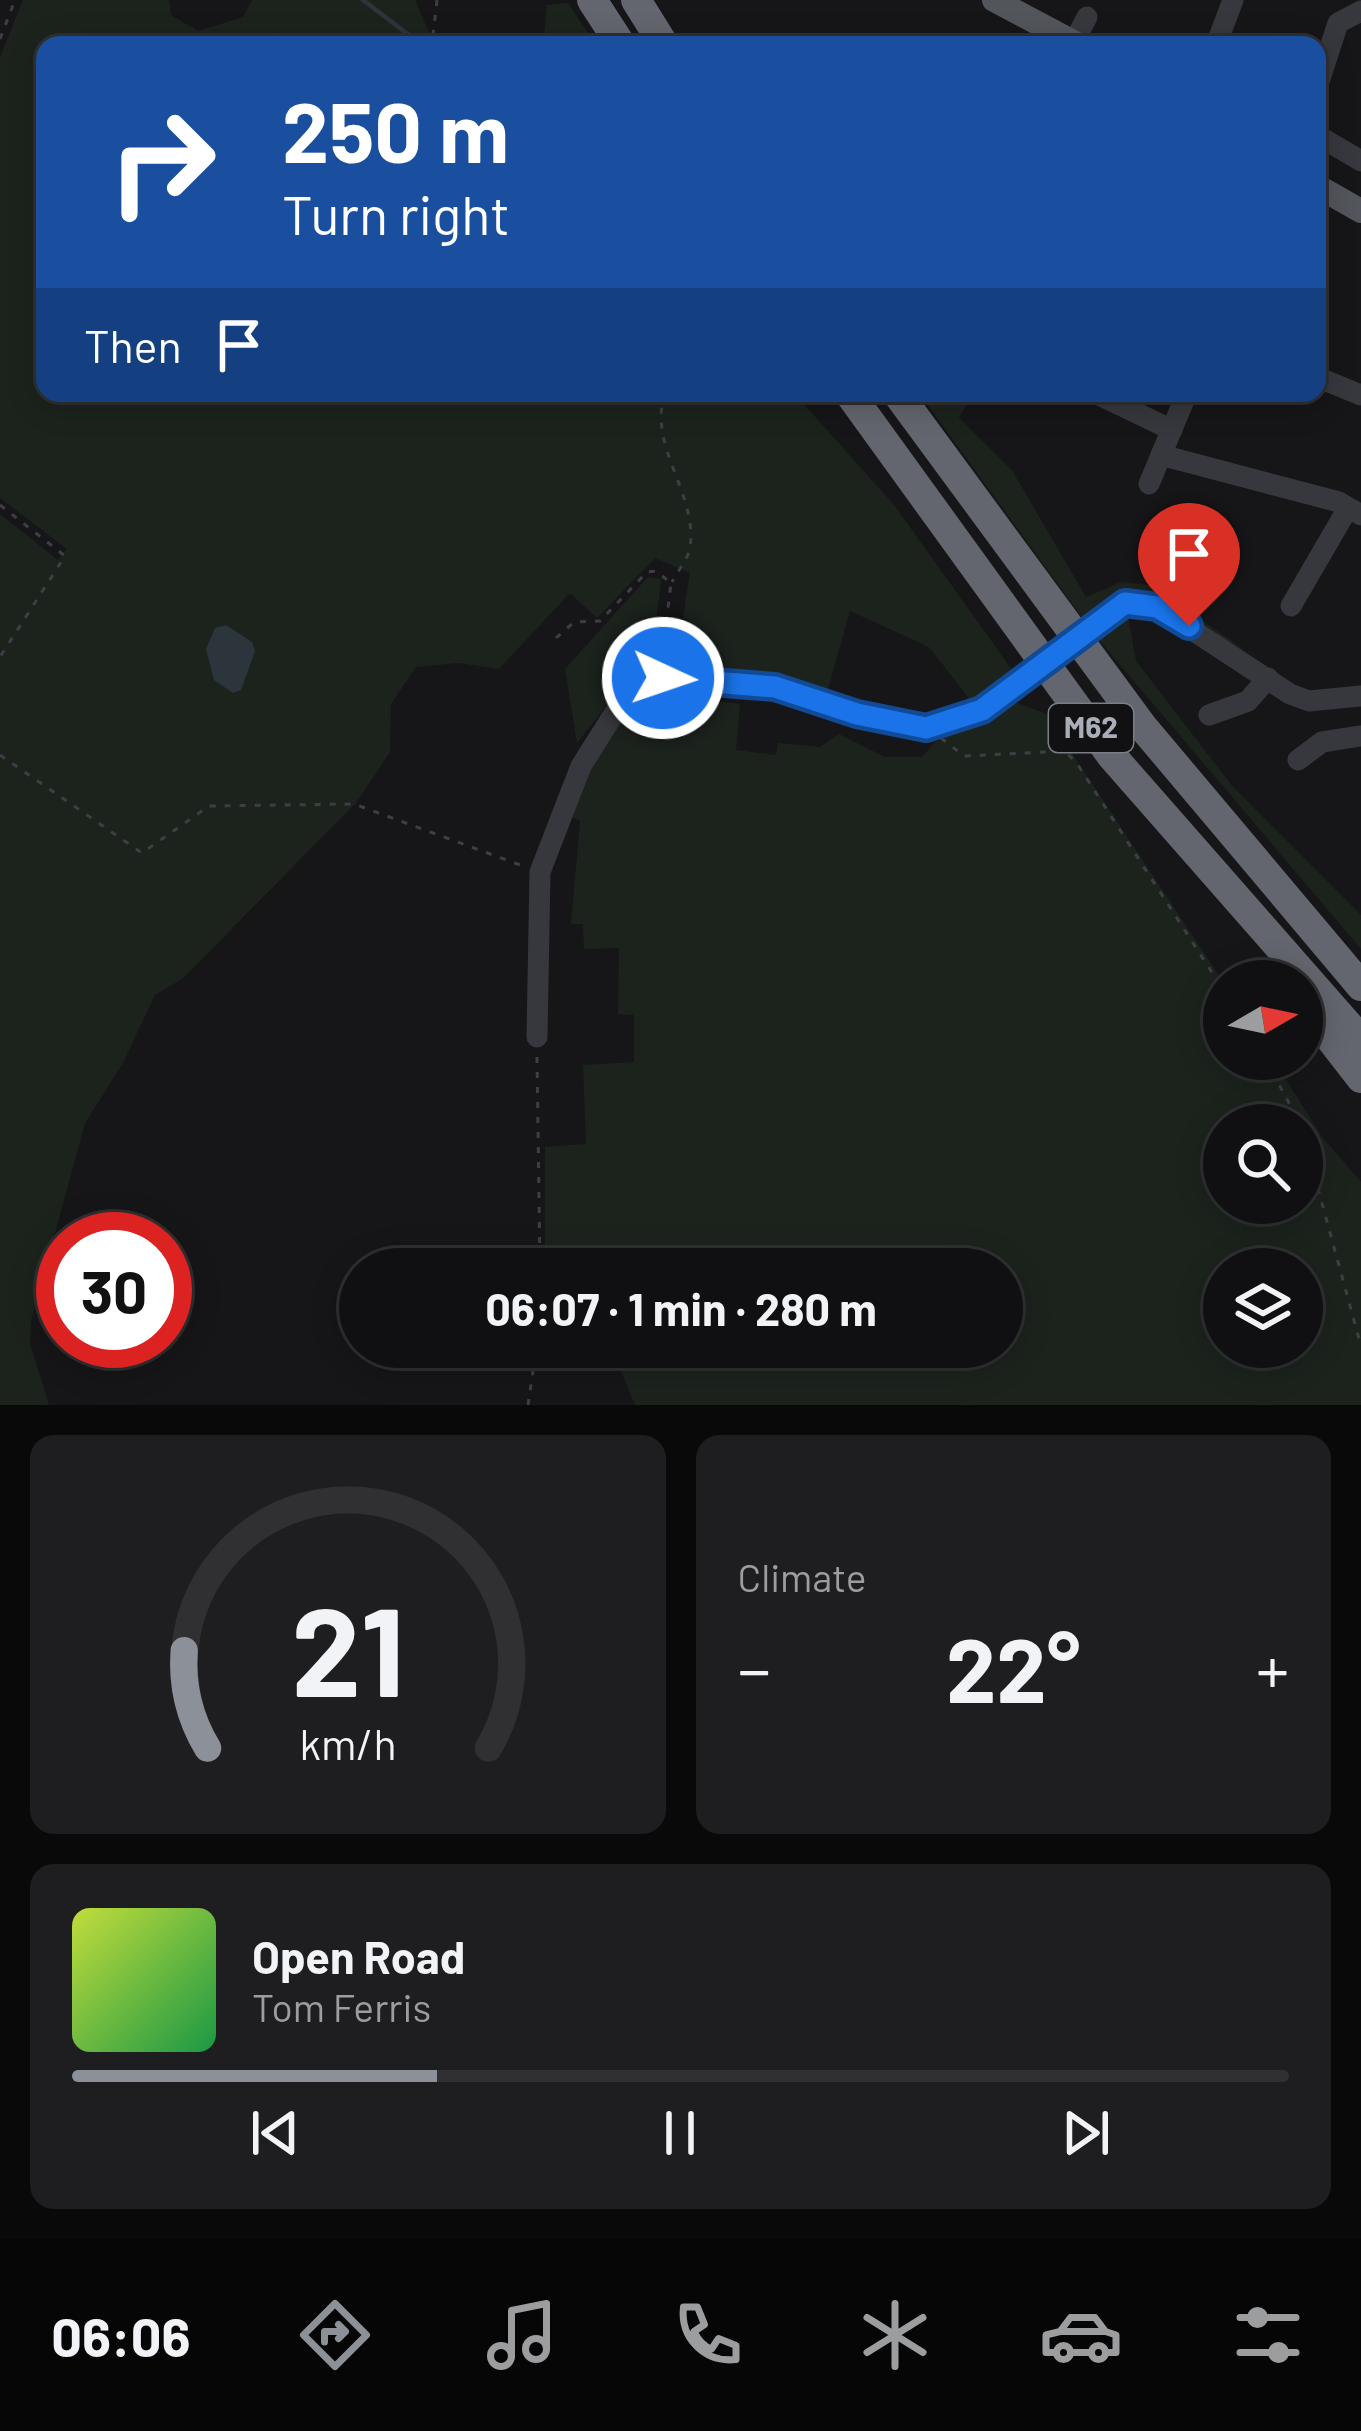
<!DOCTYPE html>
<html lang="en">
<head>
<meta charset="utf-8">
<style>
	:root { --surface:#101012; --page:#1e1e20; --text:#f1f3f6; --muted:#9c9d9f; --line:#303032; --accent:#8c9099 }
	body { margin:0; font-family:Barlow,sans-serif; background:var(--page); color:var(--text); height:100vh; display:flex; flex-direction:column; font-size:45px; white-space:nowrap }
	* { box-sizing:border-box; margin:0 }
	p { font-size:39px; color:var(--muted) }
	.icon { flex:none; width:66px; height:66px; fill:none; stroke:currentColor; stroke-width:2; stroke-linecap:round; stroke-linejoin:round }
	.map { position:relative; height:1405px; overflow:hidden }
	.drawer { display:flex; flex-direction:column; gap:30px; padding:30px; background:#09090a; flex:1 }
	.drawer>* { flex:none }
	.top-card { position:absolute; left:36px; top:36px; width:1290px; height:366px; border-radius:24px; box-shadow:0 6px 30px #0003,0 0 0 3px var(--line); background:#1a4fa0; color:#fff; overflow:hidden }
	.needle { width:78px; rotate:81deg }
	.buttons { position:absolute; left:1203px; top:960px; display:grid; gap:24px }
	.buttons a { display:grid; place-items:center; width:120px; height:120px; border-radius:50%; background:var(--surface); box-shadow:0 6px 30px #0003,0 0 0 3px var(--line); font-size:60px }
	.speed { position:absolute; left:36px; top:1212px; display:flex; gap:24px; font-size:60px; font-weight:700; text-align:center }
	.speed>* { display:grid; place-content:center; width:156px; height:156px; border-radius:50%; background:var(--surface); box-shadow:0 6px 30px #0003,0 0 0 3px var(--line); line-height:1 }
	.speed .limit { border:18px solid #d22; background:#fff; color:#111 }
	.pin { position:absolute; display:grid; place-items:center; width:102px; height:102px; color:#fff; margin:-123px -51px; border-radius:50% 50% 50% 0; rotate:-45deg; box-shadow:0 0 12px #0007 }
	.pin .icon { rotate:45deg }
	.me { position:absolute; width:132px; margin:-66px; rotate:93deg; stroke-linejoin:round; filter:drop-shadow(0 0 9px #0008) }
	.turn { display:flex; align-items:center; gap:42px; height:252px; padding:0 48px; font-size:54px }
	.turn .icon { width:156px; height:156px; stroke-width:2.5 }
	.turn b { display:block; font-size:84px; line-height:102px }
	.then { display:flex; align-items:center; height:114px; padding:0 48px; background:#0003; gap:24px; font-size:45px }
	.big { font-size:90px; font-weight:700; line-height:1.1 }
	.drawer .card { flex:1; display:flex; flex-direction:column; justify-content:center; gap:18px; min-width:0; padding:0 42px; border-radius:24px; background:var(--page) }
	.drawer .dial { align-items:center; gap:0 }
	.dial svg { height:312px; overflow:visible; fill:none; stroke:var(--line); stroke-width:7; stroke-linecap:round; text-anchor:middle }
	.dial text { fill:var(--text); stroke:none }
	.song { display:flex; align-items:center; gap:36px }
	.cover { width:144px; height:144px; border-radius:18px; background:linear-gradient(135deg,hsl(70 70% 55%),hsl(140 70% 35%)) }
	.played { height:12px; border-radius:6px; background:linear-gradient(90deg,var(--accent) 30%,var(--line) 30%) }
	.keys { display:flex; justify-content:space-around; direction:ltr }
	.heat { display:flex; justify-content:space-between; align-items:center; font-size:66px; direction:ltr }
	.drawer .tiles { flex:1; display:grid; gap:30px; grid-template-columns:1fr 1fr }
	.card:last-child { grid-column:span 2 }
	.trip { position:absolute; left:339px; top:1248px; width:684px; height:120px; border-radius:60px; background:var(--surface); box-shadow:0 6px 30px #0003,0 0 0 3px var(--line); font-weight:700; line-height:120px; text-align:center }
	.dock { display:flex; height:192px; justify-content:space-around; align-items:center; background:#060607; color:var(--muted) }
	.dock .icon { width:84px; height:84px }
	.dock .active { color:var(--accent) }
	.dock b { font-size:54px; color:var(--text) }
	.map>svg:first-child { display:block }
	.green { fill:#1c231d; fill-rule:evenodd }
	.water { fill:#2c353c }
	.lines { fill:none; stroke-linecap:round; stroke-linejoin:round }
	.stream { stroke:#2c353c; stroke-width:4.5 }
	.path { stroke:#3d3f44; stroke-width:3; stroke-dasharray:6 9; stroke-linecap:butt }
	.minor { stroke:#37383d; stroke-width:21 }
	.major { stroke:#53555c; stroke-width:24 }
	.highway { stroke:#63666e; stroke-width:30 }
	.minor-bridge { stroke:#37383d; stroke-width:21 }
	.route-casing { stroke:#114b97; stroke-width:30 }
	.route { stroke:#1a73e8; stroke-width:21 }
	.labels { text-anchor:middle; stroke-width:12; stroke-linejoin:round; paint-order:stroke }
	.shield { fill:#111113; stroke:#7b7e86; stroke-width:3 }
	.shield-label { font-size:30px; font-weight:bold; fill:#a8adb8 }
</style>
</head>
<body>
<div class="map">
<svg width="1361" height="1405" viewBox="0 0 1361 1405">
	<rect width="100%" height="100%" fill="#161618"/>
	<g class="green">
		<polygon points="23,0 169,0 171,15 198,31 243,17 252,0 415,0 435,45 275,45 279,32 256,39 256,45 45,45 45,393 794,393 894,505 1015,674 975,706 929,647 850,611 826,696 674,673 690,573 655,558 597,618 570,593 499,669 459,663 416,667 391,704 390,752 356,803 182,979 155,995 123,1063 85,1123 31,1321 30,1343 49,1405 0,1405 0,514 58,560 67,549 0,498 0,57"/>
		<polygon points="568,3 596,45 543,45 547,5"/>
		<polygon points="919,393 972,393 959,418 1013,472 1086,597 1121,582 1150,585 1251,654 1150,598 1086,623"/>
		<polygon points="648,577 661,579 651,667 616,693 577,743 565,669"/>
		<polygon points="1127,610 1136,661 1233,787 1361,915 1361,949 1093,633"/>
		<path d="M673,684L671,695L740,704L736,750L776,755L778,743L820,747L839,734L885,757H922L935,742L1013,701L1046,714L1224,983V1059H1273L1323,1138L1361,1182V1405H635L613,1352H545V1347H1002V1269H545V1147L586,1144L583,1065L634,1062V1015L618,1014L619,948L584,949L583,924H571L580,821L567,814L622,711ZM1224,1125H1302V1203H1224ZM1224,1269H1302V1347H1224Z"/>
	</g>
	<polygon class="water" points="226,625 252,642 255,651 241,690 233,693 214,680 206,649 215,628"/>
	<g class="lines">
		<polyline class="stream" points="363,0 422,45"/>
		<g class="path">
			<polyline points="437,0 433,35 439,45"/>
			<polyline points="0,39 15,0"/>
			<path d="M665,393C647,446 698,493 690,548C688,559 677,572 672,582"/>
			<polyline points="0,505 65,556 0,657"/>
			<polyline points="556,638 574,622 600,621 647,572 656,571 671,583 662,658"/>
			<polyline points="941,738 964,756 1064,751 1076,762 1224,991"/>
			<polyline points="0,755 142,853 209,806 354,804 523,866"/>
			<polyline points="537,1057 540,1269"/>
			<polyline points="1265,1059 1301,1125"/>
			<polyline points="1302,1130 1361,1346"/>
			<polyline points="537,1347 543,1356 678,1362"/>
			<polyline points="528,1405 536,1351"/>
		</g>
		<g class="minor">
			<polyline points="1074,42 1087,17"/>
			<polyline points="1216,45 1233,0"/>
			<polyline points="1317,88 1338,23 1361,11"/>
			<polyline points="1317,135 1361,161"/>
			<polyline points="1317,377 1361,395"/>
			<polyline points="1095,393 1172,430"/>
			<polyline points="1161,455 1339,502 1361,515"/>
			<polyline points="1149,484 1187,393"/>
			<polyline points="1120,606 1135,601 1157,607 1290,694 1309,701 1361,696"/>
			<polyline points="1291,606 1348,508"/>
			<polyline points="1209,715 1248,701 1268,678"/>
			<polyline points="1298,760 1322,742 1361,736"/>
			<polyline points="537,1037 540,872 581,766 622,701 663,678 737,683 775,687 857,714 926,727 983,709 1006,693"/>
		</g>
		<g class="major">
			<polyline points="994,0 1079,45"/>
			<polyline points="1317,186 1361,211"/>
		</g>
		<g class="highway">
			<polyline points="592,0 621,45"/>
			<polyline points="636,0 664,45"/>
			<polyline points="849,393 1111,755 1361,1040"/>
			<polyline points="897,393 1142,726 1361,986"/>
			<polyline points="1302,1002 1361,1078"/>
		</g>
		<polyline class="minor-bridge" points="1006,693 1120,606"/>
	</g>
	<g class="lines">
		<defs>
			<polyline id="route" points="663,678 775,687 857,714 926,728 982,710 1125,603 1157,607 1189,626"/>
		</defs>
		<use href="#route" class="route-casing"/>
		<use href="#route" class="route"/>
	</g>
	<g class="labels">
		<rect class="shield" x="1049" y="704" width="84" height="48" rx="9"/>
		<g class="shield-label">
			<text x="1091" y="738">M62</text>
		</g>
	</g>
</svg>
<div class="buttons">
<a><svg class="needle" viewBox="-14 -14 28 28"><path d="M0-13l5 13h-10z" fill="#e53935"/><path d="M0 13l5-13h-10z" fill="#9c9d9f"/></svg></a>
<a><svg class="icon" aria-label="search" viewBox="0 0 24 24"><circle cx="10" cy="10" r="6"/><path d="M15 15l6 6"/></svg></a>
<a><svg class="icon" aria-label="layers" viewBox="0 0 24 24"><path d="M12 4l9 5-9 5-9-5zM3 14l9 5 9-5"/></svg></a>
</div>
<div class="speed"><div class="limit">30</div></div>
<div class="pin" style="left:1189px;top:626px;background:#d93025"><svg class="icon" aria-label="arrive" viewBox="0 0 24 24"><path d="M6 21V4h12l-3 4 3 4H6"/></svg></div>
<svg class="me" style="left:663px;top:678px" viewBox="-20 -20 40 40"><circle r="17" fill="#1a73e8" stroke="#fff" stroke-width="3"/><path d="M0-11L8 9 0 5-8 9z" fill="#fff"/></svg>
<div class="trip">06:07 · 1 min · 280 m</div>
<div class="top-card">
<div class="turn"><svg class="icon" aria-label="right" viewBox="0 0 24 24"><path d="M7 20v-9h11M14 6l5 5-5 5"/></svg><div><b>250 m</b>Turn right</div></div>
<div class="then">Then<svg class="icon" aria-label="arrive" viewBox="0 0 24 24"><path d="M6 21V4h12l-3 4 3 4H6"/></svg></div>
</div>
</div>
<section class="drawer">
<div class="tiles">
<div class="card dial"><svg viewBox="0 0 100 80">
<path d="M14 69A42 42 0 1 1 86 69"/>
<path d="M14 69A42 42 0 0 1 8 44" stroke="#8c9099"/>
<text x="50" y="56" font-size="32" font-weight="700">21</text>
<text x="50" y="72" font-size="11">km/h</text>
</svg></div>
<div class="card"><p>Climate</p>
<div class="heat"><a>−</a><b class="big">22°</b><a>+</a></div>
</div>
<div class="card">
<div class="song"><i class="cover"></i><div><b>Open Road</b><p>Tom Ferris</p></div></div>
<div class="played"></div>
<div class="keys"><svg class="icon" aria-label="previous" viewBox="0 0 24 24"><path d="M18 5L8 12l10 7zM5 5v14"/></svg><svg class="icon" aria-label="pause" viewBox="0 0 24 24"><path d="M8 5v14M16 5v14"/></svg><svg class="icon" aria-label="next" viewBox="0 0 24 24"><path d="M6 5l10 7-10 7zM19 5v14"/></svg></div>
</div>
</div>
</section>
<nav class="dock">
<b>06:06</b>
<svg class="icon active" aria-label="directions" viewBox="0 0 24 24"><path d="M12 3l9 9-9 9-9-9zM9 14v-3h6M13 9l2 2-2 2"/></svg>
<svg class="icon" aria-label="music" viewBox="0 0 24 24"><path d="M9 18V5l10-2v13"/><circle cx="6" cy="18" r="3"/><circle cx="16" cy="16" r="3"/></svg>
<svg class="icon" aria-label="phone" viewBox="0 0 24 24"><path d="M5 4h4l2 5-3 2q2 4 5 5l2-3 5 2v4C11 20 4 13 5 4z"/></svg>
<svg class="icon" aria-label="climate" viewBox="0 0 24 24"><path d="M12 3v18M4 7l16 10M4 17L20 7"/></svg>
<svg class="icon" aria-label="car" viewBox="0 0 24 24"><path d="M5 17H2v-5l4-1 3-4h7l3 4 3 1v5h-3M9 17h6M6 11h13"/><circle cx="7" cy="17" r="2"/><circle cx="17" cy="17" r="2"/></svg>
<svg class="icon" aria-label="filters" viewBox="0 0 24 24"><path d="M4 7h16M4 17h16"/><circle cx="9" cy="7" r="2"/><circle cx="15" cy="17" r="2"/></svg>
</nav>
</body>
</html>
